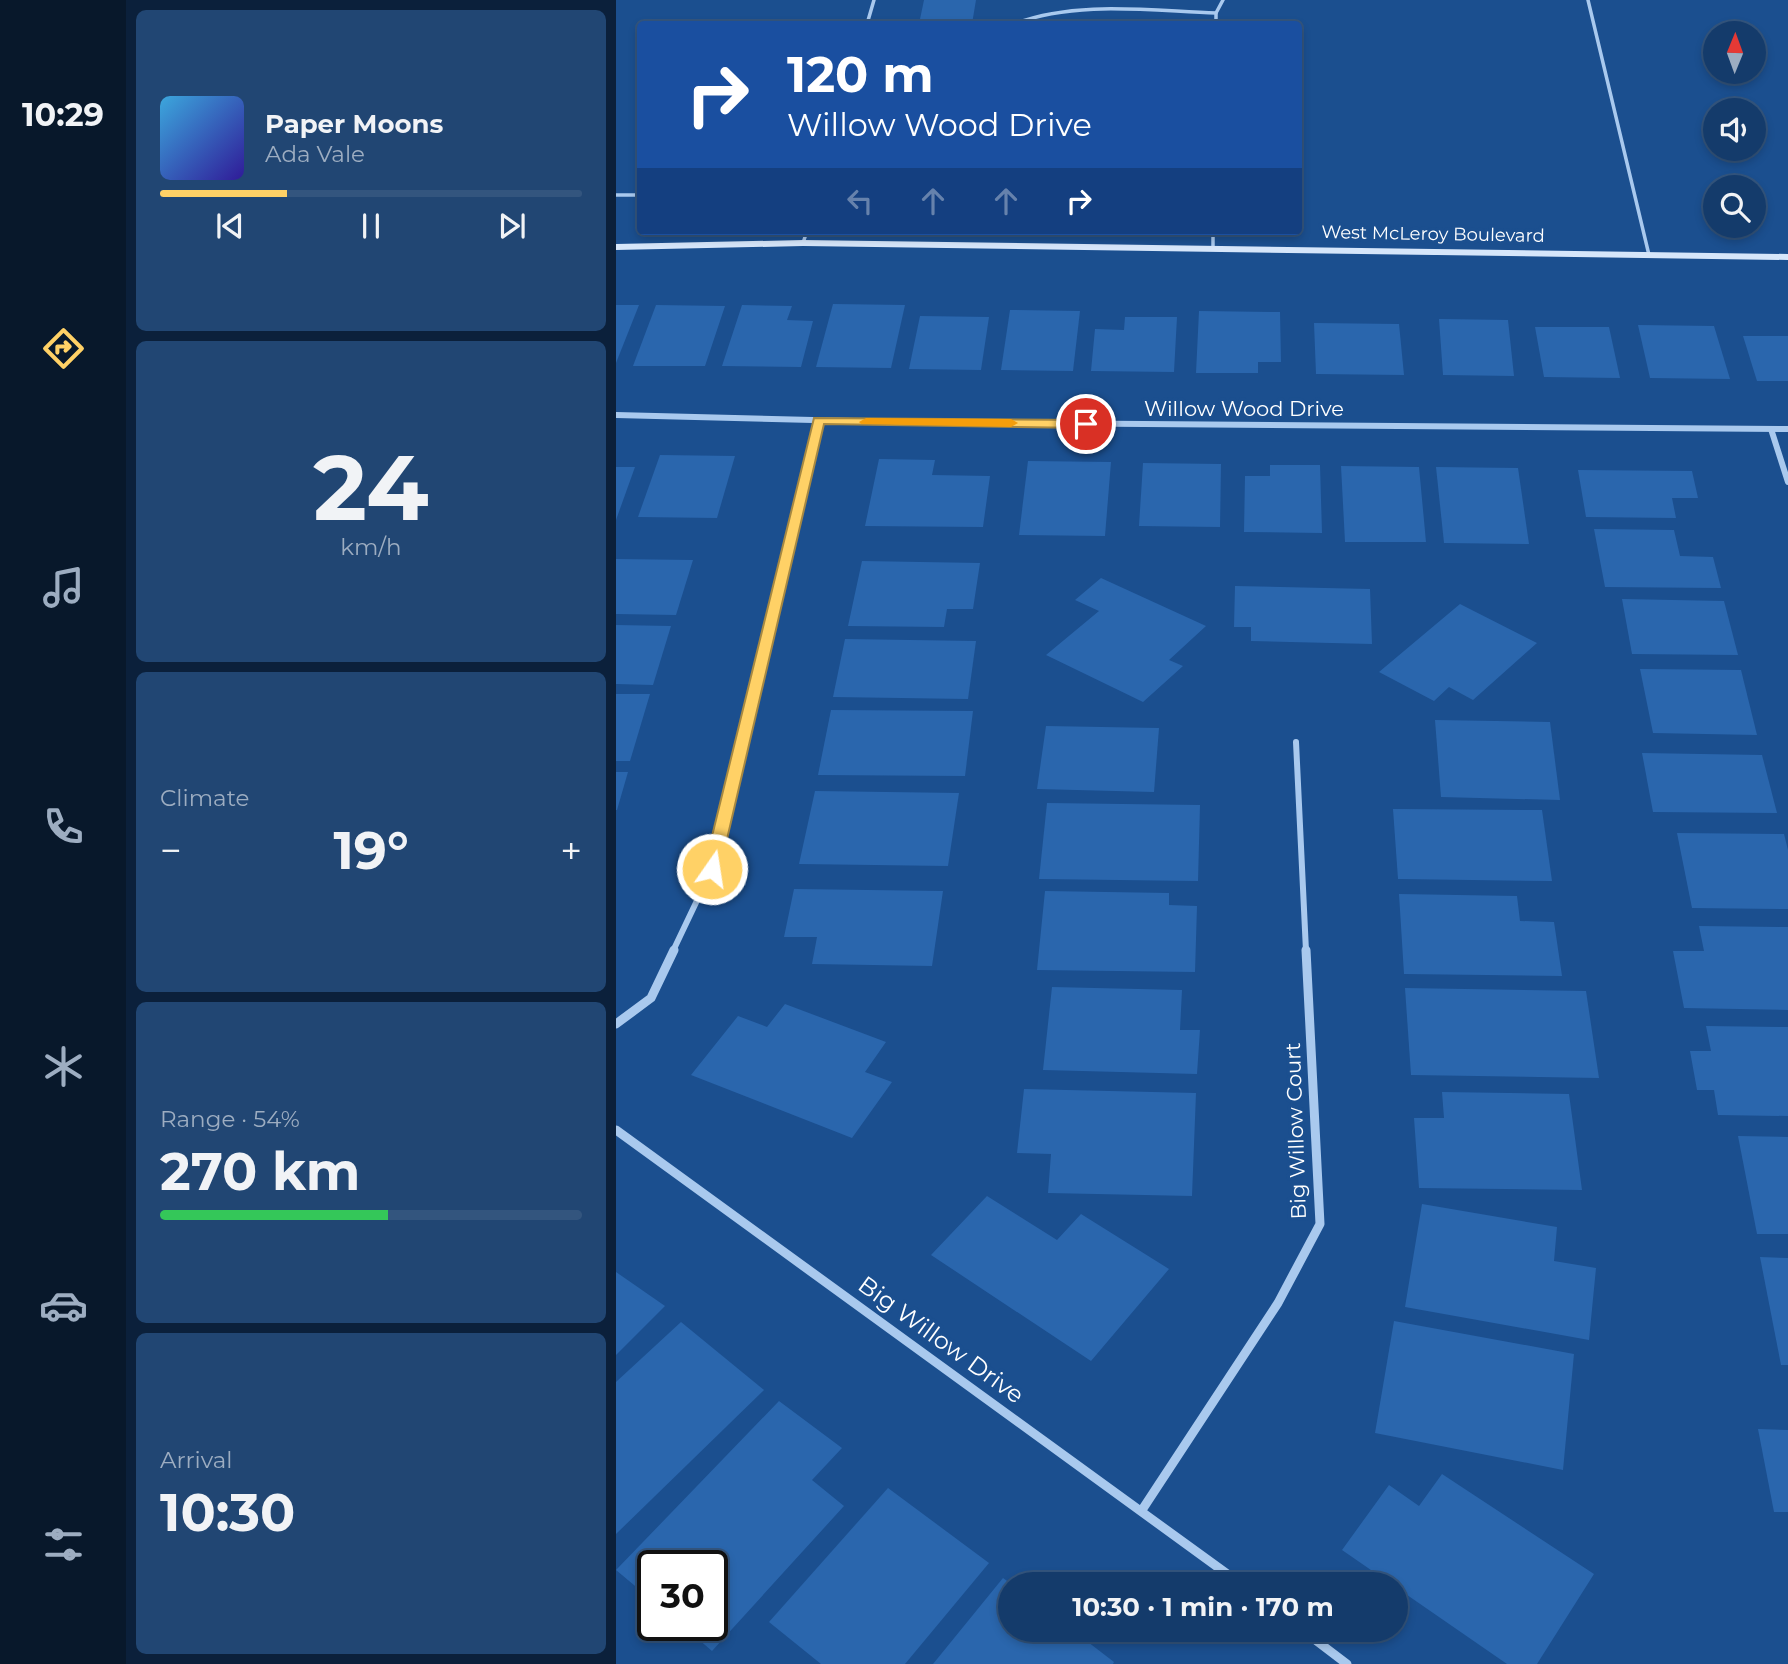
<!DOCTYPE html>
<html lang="en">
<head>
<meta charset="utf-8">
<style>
	:root { --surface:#143b6b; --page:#214673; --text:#f1f3f6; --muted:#9dadc1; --line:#33557e; --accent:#ffd166 }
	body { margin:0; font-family:Montserrat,sans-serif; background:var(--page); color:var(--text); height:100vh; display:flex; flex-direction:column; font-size:26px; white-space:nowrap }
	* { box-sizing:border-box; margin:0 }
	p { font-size:23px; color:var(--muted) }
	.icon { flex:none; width:38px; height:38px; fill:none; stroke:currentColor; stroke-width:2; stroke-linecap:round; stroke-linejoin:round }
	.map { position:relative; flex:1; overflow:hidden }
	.drawer { display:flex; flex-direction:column; gap:10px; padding:10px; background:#0b203b; width:490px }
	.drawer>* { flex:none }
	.hud { position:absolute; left:21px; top:21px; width:665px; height:214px; border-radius:7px; box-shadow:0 4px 10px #0003,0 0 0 2px var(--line); background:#1a4fa0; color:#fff; overflow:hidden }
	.needle { width:46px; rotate:1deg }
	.controls { position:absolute; left:1087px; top:21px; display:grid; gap:14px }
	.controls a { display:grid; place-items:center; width:63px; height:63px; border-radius:50%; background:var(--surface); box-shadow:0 4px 10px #0003,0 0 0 2px var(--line); font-size:35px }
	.speed { position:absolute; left:21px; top:1550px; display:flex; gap:14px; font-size:35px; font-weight:700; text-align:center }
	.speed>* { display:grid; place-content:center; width:91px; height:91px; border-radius:50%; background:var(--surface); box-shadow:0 4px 10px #0003,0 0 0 2px var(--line); line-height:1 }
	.speed .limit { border:4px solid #111; border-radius:10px; background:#fff; color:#111 }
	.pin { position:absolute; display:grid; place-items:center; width:60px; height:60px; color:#fff; margin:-30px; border:4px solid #fff; border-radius:50%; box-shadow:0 2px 7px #0007 }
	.me { position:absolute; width:77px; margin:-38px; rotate:13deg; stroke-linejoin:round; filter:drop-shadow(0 0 5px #0008) }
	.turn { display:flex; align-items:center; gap:24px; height:147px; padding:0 35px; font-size:32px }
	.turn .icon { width:91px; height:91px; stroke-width:2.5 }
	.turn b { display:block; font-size:49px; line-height:60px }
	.lanes { display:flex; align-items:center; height:66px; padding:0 35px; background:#0003; justify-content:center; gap:35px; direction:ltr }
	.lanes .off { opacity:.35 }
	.big { font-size:52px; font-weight:700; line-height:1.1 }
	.drawer .card { flex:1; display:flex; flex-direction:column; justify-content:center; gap:10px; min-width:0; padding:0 24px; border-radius:10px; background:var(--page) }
	.drawer .dial { align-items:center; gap:0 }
	.dial b { font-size:91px; line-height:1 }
	.song { display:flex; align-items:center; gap:21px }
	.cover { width:84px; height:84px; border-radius:10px; background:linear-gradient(135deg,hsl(200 70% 55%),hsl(250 70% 35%)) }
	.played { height:7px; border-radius:4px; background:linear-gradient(90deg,var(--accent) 30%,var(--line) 30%) }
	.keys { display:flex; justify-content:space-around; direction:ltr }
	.heat { display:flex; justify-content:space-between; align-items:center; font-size:38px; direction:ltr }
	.charge { height:10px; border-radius:5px; background:linear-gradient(90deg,#34c759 54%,var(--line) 0) }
	.trip { position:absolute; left:382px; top:1572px; width:410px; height:70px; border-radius:35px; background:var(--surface); box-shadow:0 4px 10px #0003,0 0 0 2px var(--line); font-weight:700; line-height:70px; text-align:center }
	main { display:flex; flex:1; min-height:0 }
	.tabs { display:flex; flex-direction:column; width:126px; justify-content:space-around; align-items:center; background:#08182b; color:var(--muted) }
	.tabs .icon { width:49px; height:49px }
	.tabs .on { color:var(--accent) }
	.tabs b { font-size:32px; color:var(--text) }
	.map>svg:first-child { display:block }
	.building { fill:#2a66ad }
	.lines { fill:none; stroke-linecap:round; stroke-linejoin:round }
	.lane { stroke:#a9c9ee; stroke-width:3.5 }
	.street-far1 { stroke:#a9c9ee; stroke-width:6 }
	.street { stroke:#a9c9ee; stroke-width:9 }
	.secondary { fill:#d6e6fa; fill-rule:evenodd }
	.route { fill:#ffd166; stroke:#a68842; stroke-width:2 }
	.slow { fill:#f59e0b }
	.labels { text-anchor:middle; stroke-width:7; stroke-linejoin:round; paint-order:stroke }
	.far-street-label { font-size:18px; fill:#fff; stroke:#1b4f8f }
	.street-label { font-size:21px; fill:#fff; stroke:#1b4f8f }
	.near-street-label { font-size:24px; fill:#fff; stroke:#1b4f8f }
</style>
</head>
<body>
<main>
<nav class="tabs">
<b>10:29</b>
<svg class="icon on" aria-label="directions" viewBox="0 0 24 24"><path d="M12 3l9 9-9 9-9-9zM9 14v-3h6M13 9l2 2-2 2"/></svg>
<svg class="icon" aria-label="music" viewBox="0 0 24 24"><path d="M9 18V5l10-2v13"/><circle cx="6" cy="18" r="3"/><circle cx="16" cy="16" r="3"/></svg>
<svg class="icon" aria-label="phone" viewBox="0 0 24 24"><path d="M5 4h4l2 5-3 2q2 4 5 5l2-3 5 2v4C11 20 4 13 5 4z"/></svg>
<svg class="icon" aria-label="climate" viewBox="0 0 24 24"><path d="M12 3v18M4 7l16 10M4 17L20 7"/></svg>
<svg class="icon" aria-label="car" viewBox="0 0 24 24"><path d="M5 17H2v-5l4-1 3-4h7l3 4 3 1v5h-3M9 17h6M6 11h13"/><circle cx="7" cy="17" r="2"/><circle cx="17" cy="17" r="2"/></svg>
<svg class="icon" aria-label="filters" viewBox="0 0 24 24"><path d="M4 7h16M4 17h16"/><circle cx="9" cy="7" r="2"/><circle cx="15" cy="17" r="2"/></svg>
</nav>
<section class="drawer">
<div class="card">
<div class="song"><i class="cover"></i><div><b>Paper Moons</b><p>Ada Vale</p></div></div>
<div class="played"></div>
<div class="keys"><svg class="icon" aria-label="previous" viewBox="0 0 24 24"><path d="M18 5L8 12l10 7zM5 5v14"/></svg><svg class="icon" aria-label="pause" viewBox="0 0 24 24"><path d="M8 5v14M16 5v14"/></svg><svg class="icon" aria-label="next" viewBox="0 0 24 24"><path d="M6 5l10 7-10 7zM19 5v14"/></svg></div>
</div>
<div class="card dial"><b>24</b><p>km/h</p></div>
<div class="card"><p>Climate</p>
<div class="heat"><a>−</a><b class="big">19°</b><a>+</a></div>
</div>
<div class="card"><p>Range · 54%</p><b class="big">270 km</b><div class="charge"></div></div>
<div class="card"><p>Arrival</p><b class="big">10:30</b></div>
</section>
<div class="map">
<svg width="1172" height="1664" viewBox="0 0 1172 1664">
	<rect width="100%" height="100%" fill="#1b4f8f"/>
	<g class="building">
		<polygon points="308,0 360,0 356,24 303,24"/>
		<polygon points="435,21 485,22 485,24 434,24"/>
		<polygon points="217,304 289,305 275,368 200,367"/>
		<polygon points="0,305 23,305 0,363"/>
		<polygon points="40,305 109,306 89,366 17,366"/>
		<polygon points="126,305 176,306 171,320 197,321 185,367 106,366"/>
		<polygon points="394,310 464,311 457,371 385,370"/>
		<polygon points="583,311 664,312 665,362 642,362 642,373 580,373"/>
		<polygon points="304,316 373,317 365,370 293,369"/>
		<polygon points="509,317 561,317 558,372 475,371 479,329 508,330"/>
		<polygon points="823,319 892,320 898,376 827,375"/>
		<polygon points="698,323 783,324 788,375 700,374"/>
		<polygon points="1022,325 1098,326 1114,379 1034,378"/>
		<polygon points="919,327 993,327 1004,378 928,377"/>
		<polygon points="1127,336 1172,336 1172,381 1141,381"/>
		<polygon points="44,455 119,456 101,518 22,517"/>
		<polygon points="263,459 319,460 316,475 374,476 367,527 249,526"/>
		<polygon points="412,461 495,462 489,536 403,535"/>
		<polygon points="527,463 605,464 604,527 523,526"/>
		<polygon points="654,465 704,465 706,533 628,532 629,476 654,476"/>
		<polygon points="725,466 803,467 810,542 729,542"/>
		<polygon points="0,467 19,467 0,520"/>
		<polygon points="820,467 902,468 913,544 828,543"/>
		<polygon points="962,470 1076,471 1082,498 1056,498 1060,518 970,517"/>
		<polygon points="978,529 1058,530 1064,556 1097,557 1105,588 989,587"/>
		<polygon points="0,559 77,560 60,615 0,614"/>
		<polygon points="246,561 364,563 357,609 331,609 328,627 232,626"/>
		<polygon points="485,578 590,626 553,660 567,666 527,702 430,655 483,611 459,600"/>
		<polygon points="619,586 754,589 756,644 635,641 635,627 618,627"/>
		<polygon points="1006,599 1108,601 1122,655 1016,654"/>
		<polygon points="844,604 921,643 857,700 833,687 818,701 763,672"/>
		<polygon points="0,625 55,626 37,685 0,684"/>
		<polygon points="229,639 360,641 352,699 217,697"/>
		<polygon points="1024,669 1125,670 1141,735 1037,733"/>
		<polygon points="0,694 34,694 14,761 0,761"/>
		<polygon points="215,710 357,711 349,776 202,775"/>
		<polygon points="819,720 934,722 944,800 825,797"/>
		<polygon points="430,726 543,728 538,792 421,789"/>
		<polygon points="1026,753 1146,755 1161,813 1037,812"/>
		<polygon points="0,772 12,772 1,810 0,810"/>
		<polygon points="199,791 343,793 332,866 183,864"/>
		<polygon points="431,803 584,805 582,881 423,879"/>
		<polygon points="777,809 926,810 936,881 782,879"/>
		<polygon points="1061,833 1168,834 1172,850 1172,909 1076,908"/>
		<polygon points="178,889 327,891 316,966 196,964 201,937 168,937"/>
		<polygon points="429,891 553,893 553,905 581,906 579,972 421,970"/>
		<polygon points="783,894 901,896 904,921 938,922 946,976 788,974"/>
		<polygon points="1083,926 1172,927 1172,1010 1068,1008 1057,951 1088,951"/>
		<polygon points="436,987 566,990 564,1030 584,1030 581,1074 427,1070"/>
		<polygon points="789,988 970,991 983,1078 795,1075"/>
		<polygon points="169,1004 270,1042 249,1072 276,1082 236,1138 75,1075 122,1016 151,1027"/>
		<polygon points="1090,1026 1172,1027 1172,1116 1102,1115 1098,1090 1081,1090 1074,1051 1095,1051"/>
		<polygon points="408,1089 580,1093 576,1196 432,1193 435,1154 401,1153"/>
		<polygon points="826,1092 953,1094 966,1190 803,1188 798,1118 828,1118"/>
		<polygon points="1122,1136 1172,1137 1172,1234 1141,1234"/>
		<polygon points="371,1196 441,1240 465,1214 553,1269 475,1361 315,1255"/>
		<polygon points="806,1204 941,1227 938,1261 980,1268 973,1340 789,1307"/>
		<polygon points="1144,1257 1172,1258 1172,1365 1165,1365"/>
		<polygon points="0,1272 49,1306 0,1355"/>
		<polygon points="778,1321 958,1354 947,1470 759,1433"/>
		<polygon points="65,1322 148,1390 0,1534 0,1382"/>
		<polygon points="163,1401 226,1448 196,1480 228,1506 96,1651 67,1626 96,1626 96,1566 37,1566 37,1601 0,1570"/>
		<polygon points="1142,1429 1172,1430 1172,1512 1158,1512"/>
		<polygon points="826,1474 978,1574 921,1664 891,1664 726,1550 773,1485 803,1506"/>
		<polygon points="272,1488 373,1563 289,1664 205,1664 153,1622"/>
		<polygon points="387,1578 394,1583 394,1629 455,1629 498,1662 497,1664 317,1664"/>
	</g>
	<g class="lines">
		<g class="lane">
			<polyline points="972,0 1033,255"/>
			<polyline points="600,13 607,0"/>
			<polyline points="251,24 258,0"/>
			<path d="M398,24C460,0 535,11 600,13V24"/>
			<polyline points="0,195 24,195"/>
			<polyline points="597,231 597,249"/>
			<polyline points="187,243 191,231"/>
		</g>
		<g class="street-far1">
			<polyline points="0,415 278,422 1172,429"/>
			<polyline points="1155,429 1172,482"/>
			<polyline points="680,742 690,951"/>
			<polyline points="57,951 96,869 202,421"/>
		</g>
		<g class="street">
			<polyline points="0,1024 35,998 58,950"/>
			<polyline points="0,1130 625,1584"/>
			<polyline points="526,1510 662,1303 704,1224 690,950"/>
			<polyline points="685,1629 731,1664"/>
		</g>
		<polygon class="secondary" points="187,240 1172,254 1172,260 187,246 0,250 0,244"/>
	</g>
	<polygon class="route" points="198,418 470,420 476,424 470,428 208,424 104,869 96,875 88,869"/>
	<polygon class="slow" points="250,418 395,419 402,423 395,427 245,424 243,422"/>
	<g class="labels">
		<g class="far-street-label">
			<text transform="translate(817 234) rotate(1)" y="6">West McLeroy Boulevard</text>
		</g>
		<g class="street-label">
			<text x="628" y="416">Willow Wood Drive</text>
			<text transform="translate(680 1131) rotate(-92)" y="7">Big Willow Court</text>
		</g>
		<g class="near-street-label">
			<text transform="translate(325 1340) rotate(36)" y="8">Big Willow Drive</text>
		</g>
	</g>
</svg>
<div class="controls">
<a><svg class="needle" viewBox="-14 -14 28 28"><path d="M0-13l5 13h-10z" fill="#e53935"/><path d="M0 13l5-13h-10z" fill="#9dadc1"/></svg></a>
<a><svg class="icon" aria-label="sound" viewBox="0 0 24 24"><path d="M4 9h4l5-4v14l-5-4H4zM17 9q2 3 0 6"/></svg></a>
<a><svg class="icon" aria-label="search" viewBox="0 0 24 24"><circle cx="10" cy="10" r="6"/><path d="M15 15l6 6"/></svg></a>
</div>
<div class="speed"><div class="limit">30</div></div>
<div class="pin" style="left:470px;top:424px;background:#d93025"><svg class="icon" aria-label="arrive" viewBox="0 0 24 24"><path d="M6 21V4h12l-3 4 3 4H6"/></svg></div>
<svg class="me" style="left:96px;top:869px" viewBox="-20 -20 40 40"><circle r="17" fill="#ffd166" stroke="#fff" stroke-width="3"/><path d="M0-11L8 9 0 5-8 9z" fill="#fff"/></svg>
<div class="trip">10:30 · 1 min · 170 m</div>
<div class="hud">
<div class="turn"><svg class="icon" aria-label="right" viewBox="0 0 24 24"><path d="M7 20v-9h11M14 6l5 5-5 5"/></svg><div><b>120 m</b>Willow Wood Drive</div></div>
<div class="lanes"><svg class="icon off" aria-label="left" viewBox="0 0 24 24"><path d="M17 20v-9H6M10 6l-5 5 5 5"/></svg><svg class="icon off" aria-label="ahead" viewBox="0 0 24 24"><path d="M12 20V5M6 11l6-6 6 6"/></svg><svg class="icon off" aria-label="ahead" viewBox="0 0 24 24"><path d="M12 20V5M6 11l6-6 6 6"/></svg><svg class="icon" aria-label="right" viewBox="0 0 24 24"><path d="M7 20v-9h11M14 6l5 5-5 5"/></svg></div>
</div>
</div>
</main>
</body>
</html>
